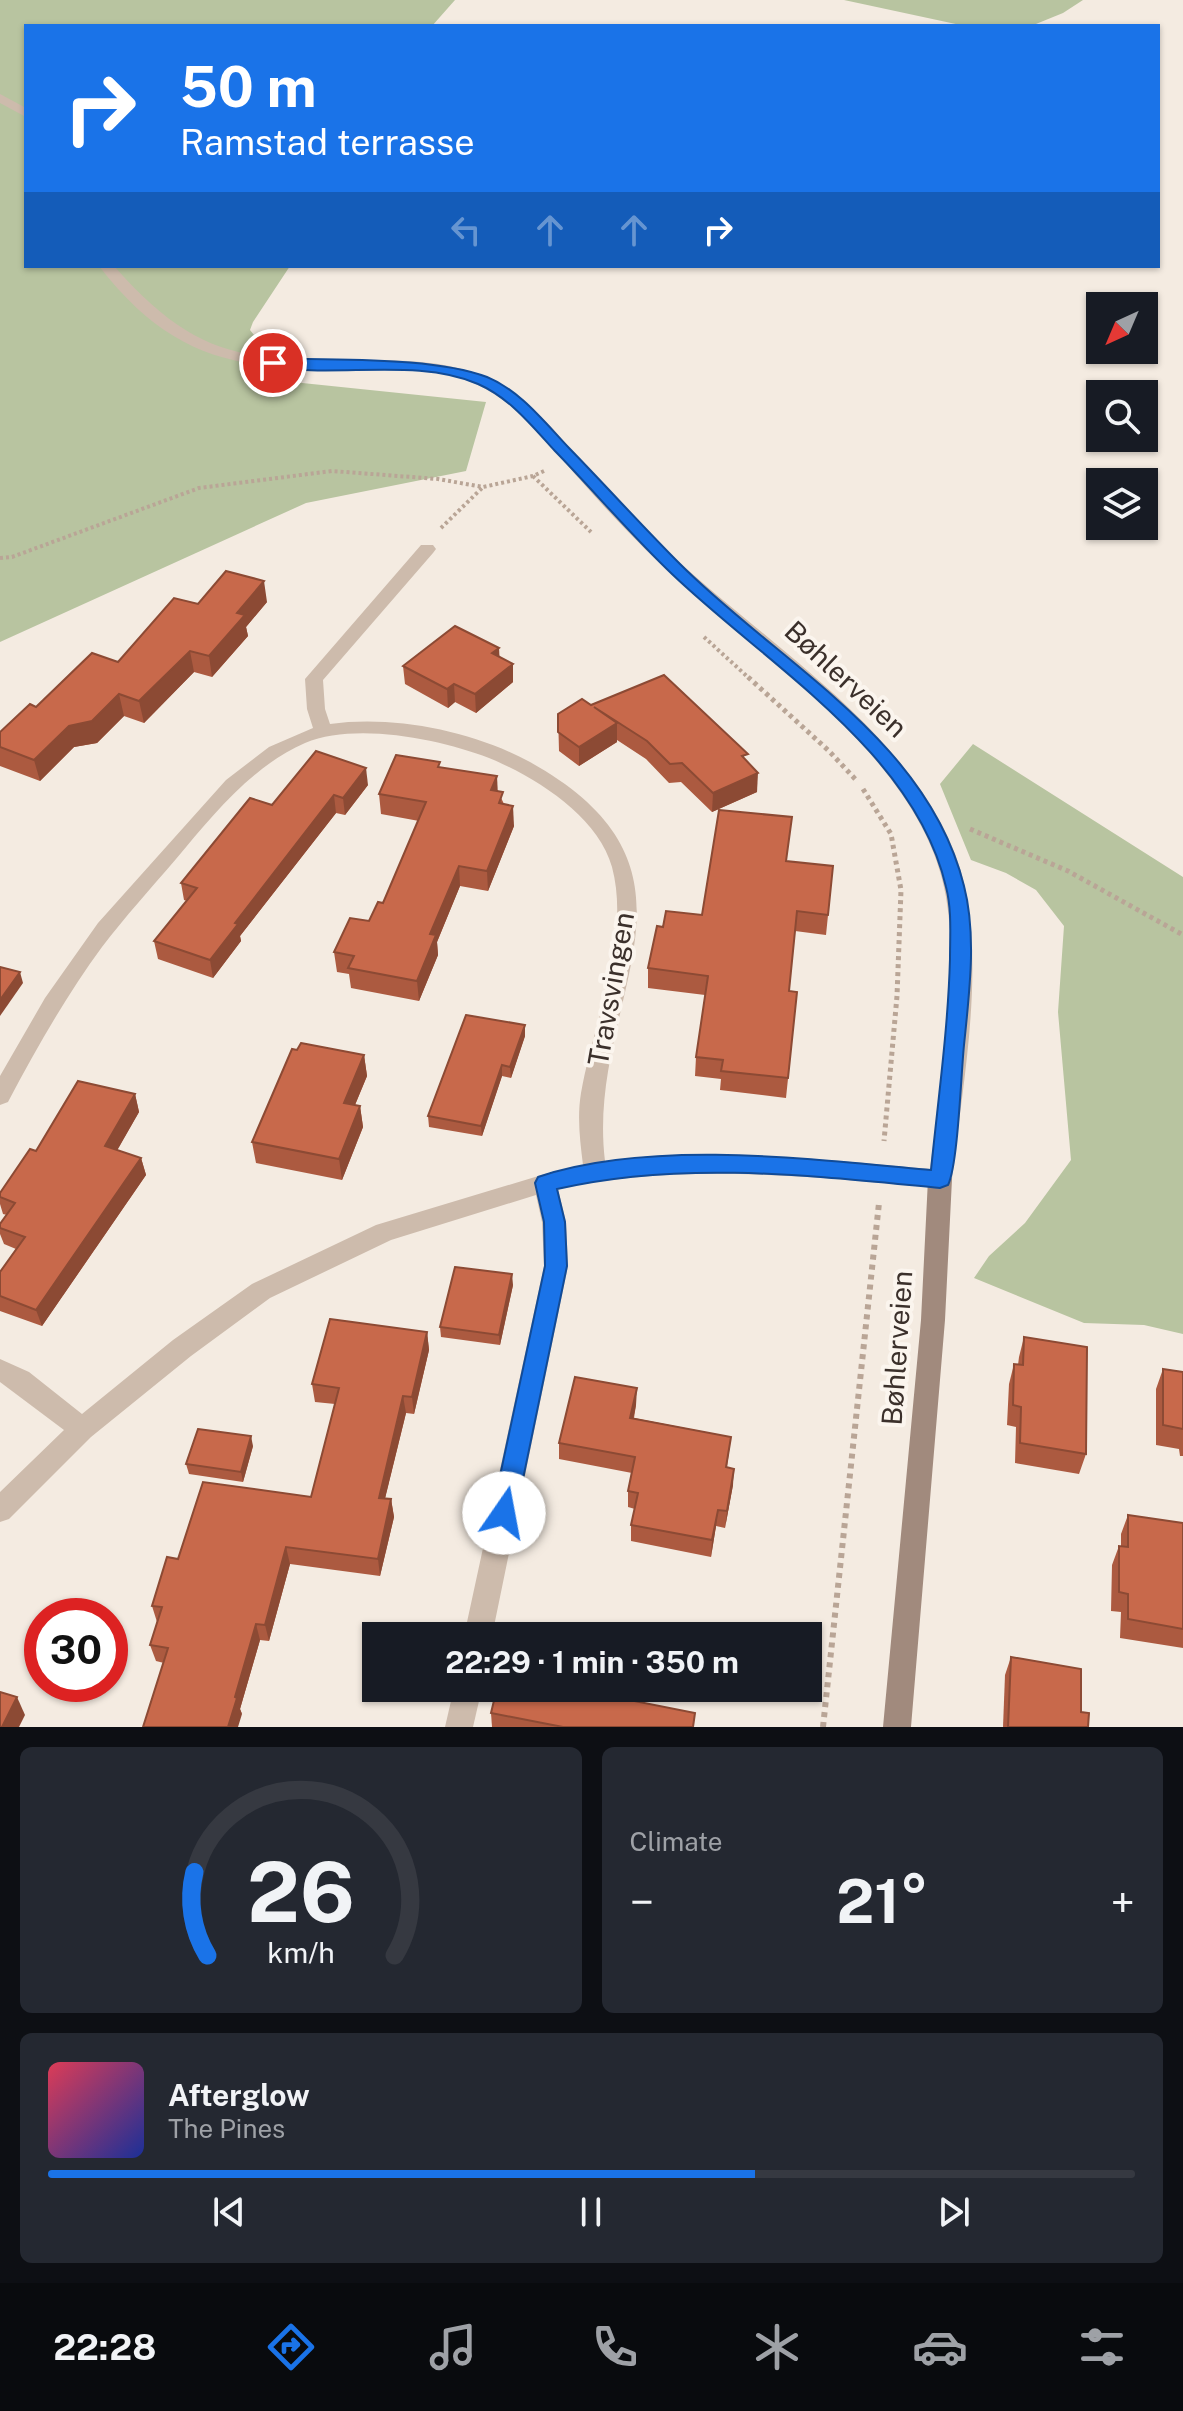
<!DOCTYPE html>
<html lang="en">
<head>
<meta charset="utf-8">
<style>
	:root { --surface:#171b24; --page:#242831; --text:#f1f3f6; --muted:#9ea1a6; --line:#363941; --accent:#1a73e8 }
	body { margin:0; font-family:"Public Sans",sans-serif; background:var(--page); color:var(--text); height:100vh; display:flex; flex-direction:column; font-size:30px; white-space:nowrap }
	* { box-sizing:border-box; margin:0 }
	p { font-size:26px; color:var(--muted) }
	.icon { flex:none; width:44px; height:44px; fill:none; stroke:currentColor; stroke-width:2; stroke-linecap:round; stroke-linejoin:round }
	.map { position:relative; height:1727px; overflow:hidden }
	.sheet { display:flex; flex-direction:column; gap:20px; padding:20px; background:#0d0f14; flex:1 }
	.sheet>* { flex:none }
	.banner { position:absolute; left:24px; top:24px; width:1136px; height:244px; border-radius:0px; box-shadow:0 2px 6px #0004; background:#1a73e8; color:#fff; overflow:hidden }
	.needle { width:52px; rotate:224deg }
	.tools { position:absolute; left:1086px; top:292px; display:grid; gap:16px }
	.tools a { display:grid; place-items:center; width:72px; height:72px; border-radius:0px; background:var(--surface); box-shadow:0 2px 6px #0004; font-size:40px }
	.speed { position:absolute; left:24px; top:1598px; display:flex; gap:16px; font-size:40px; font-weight:700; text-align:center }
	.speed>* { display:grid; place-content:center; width:104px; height:104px; border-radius:50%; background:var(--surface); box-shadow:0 2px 6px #0004; line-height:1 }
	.speed .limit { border:12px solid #d22; background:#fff; color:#111 }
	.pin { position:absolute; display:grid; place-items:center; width:68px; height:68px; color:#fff; margin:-34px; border:4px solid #fff; border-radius:50%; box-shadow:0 2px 8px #0007 }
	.me { position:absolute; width:88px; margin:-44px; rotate:12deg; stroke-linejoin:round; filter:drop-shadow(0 0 6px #0008) }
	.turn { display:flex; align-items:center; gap:28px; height:168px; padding:0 24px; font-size:36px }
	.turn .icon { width:104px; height:104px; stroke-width:2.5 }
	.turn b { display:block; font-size:56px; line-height:68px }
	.lanes { display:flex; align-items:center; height:76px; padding:0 24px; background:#0003; justify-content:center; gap:40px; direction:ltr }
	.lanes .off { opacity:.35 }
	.big { font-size:60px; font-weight:700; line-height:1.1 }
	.sheet .card { flex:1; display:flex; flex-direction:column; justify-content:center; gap:12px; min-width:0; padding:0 28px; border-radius:12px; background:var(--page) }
	.sheet .dial { align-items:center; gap:0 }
	.dial svg { height:208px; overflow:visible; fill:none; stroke:var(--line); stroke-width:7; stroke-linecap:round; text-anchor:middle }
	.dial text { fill:var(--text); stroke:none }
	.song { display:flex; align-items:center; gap:24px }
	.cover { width:96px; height:96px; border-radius:12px; background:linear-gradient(135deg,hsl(350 70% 55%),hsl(230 70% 35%)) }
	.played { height:8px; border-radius:4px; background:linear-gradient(90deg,var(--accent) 65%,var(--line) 65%) }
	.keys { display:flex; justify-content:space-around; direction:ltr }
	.heat { display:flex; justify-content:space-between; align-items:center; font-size:44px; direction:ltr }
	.sheet .tiles { flex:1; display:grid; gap:20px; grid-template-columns:1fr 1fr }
	.card:last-child { grid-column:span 2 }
	.trip { position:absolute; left:362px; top:1622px; width:460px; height:80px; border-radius:0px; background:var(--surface); box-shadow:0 2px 6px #0004; font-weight:700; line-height:80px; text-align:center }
	.tab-bar { display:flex; height:128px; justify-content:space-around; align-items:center; background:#090b0e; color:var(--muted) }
	.tab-bar .icon { width:56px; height:56px }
	.tab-bar .on { color:var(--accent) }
	.tab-bar b { font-size:36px; color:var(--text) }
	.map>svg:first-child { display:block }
	.green { fill:#b8c4a0 }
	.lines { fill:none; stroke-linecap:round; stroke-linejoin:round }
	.path-far2 { stroke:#b9a596; stroke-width:4; stroke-dasharray:3 3; stroke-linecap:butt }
	.path-far1 { stroke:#b9a596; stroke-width:5; stroke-dasharray:4 4; stroke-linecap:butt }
	.path { stroke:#b9a596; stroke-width:6; stroke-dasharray:5 5; stroke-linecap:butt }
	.street { fill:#cdbbac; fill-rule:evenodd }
	.secondary { fill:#a18a7d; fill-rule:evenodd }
	.wall { fill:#ac5a40 }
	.shaded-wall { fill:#8c4a34 }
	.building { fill:#c8694b; stroke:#8c4a34; stroke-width:2 }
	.route { fill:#1a73e8; stroke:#114b97; stroke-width:2 }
	.labels { text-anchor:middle; stroke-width:8; stroke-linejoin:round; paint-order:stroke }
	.street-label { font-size:28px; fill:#3b302b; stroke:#fbf5ee }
</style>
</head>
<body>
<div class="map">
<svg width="1183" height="1727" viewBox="0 0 1183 1727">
	<rect width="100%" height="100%" fill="#f4ebe1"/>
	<g class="green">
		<polygon points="0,0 455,0 432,26 26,26 26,266 290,266 253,322 250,330 258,340 245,377 486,402 466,471 306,503 0,642"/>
		<polygon points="844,0 1083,0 1063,13 1031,26 965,26"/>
		<polygon points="973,744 1183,877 1183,1334 1144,1325 1084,1323 974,1278 989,1256 1025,1223 1071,1160 1058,1012 1064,926 1036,890 1006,873 971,860 940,784"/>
	</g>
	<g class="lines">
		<g class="path-far2">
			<polyline points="544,471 533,476 591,532"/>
			<polyline points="441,528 482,488"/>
			<polyline points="0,558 12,557 199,488 332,471 438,479 483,487 533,476"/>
			<polyline points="704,637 750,679"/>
		</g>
		<g class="path-far1">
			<polyline points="748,677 829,751 857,781"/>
			<polyline points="863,789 891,834 901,890 897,996 884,1141"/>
			<polyline points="970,829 1068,871 1183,935"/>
		</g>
		<polyline class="path" points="823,1727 879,1203"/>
		<g class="street">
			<polygon points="0,94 26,108 26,117 0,103"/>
			<path d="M99,266H114C198,361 245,360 366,360C403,360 442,361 478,374C528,393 559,436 593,475C615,500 638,524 662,546C765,646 941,747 967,897C982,989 962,1087 952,1179L948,1186L940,1188C814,1177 683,1162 558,1189L566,1222L568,1266L492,1636H464L544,1266L542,1222L536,1195L391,1240L270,1298L191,1356L91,1437L9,1519L0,1522V1492L64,1430L0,1382V1359L29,1372L82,1414L173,1340L252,1284L376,1225L545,1174L583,1165C580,1141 577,1117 581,1093C593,1024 631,938 612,867C598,816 535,777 489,758C439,739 356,722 305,743C252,766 212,816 176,859C151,888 125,917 102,947C66,996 36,1049 8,1102L0,1105V1076L45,998L98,923L226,780L269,747L313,728L307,709L305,679L421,545H433L436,549L433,553L323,680L325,709L330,724C394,715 473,731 530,762C729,873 585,999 605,1161C712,1148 823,1159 930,1169C941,1080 961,986 946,897C922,753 745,647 645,549C624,528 603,506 583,483C547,443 516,397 463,379C430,368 393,370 358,370C242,370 174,363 99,266Z"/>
			<polygon points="454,1688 482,1688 473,1727 445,1727"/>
		</g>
		<polygon class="secondary" points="940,1170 948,1172 952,1179 945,1320 911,1727 883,1727 921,1320 928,1179 932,1172"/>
	</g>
	<g class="wall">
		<polygon points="267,602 246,627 248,636 212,677 194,672 144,723 124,716 97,743 74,747 40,781 0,766 0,732 36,707 118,662 198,604"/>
		<polygon points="499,648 499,657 513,682 476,713 455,702 448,708 405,684 403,666"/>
		<polygon points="591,705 747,762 757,792 712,812 681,782 669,783 646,759 617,740 617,742 579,766 559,751 558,714"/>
		<polygon points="441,767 498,791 514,826 488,891 460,886 437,942 438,955 419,1001 351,988 349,974 337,972 334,952 369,921 383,903 419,821 381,814 379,794"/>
		<polygon points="368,785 345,815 336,813 240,936 241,941 213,978 158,959 154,941 187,901 184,900 181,883 272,805"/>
		<polygon points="787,861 833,866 826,935 795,931 789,991 797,992 786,1098 720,1090 721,1079 695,1076 696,1057 705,995 648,988 648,968 702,915"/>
		<polygon points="525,1025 525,1036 511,1078 502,1076 482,1136 429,1127 428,1116"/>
		<polygon points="364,1055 367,1076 355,1105 360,1106 363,1127 342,1180 256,1163 252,1142"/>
		<polygon points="135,1094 139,1112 117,1150 141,1158 146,1175 42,1326 0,1311 0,1272 16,1249 4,1244 0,1234 0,1228 7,1215 3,1214 0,1204 0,1193"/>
		<polygon points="513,1285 500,1345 441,1337 440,1327"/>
		<polygon points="427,1332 429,1350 414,1414 406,1413 385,1498 391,1499 394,1517 380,1576 290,1564 269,1641 260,1640 240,1709 242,1714 164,1663 156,1661 150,1645 157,1622 152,1606 178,1559 311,1497 335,1404 315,1402 312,1384"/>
		<polygon points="1024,1337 1086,1454 1079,1474 1015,1463 1016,1427 1007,1425 1009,1384 1014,1364 1018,1365 1019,1357"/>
		<polygon points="1163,1369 1183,1372 1183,1456 1180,1456 1179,1449 1156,1445 1156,1389"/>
		<polygon points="636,1405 634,1418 731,1437 727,1467 733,1485 725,1528 716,1526 711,1557 631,1541 631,1525 635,1509 628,1507 628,1491 632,1473 559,1459 559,1443"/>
		<polygon points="253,1446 243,1482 189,1474 186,1464"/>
		<polygon points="1128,1515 1183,1523 1183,1648 1120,1638 1121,1612 1111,1611 1112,1565 1119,1546 1121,1546 1121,1534"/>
		<polygon points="1011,1657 1081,1712 1088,1727 1003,1727 1005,1675"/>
		<polygon points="491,1713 694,1727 492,1727"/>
	</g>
	<g class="shaded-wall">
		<polygon points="264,581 267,602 246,627 248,636 212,677 209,656 237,613"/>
		<polygon points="499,648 500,666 492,653"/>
		<polygon points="190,651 194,672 144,723 139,701"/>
		<polygon points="513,664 513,682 476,713 475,694"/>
		<polygon points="454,684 455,702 448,708 447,689"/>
		<polygon points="119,694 124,716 97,743 74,747 40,781 34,760 69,726"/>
		<polygon points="617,723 617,742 579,766 579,747"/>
		<polygon points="366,768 368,785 345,815 343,798"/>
		<polygon points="758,773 757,792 712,812 713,793"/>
		<polygon points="497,776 498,796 491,790"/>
		<polygon points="334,795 336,813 240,936 241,941 213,978 210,960 235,923"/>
		<polygon points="513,806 514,826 488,891 487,871"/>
		<polygon points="459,866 460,886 437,942 438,955 419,1001 417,981 430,934"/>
		<polygon points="20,972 23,983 0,1016 0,1000"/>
		<polygon points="525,1025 525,1036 511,1078 510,1067"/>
		<polygon points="364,1055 367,1076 347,1124 344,1103"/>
		<polygon points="502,1065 502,1076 482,1136 481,1126"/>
		<polygon points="135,1094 139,1112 110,1163 105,1146"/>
		<polygon points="360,1106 363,1127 342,1180 339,1159"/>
		<polygon points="141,1158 146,1175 42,1326 36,1310"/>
		<polygon points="512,1274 513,1285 500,1345 499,1335"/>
		<polygon points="427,1332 429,1350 414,1414 412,1397"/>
		<polygon points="637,1388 636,1405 630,1434 630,1418"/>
		<polygon points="403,1396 406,1413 381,1515 379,1498"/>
		<polygon points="251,1436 253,1446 243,1482 241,1472"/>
		<polygon points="734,1469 733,1485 725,1528 727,1511"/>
		<polygon points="391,1499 394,1517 380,1576 378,1559"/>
		<polygon points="718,1510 716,1526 711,1557 712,1540"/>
		<polygon points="286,1547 290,1564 269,1641 265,1625"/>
		<polygon points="256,1624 260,1640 240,1709 242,1714 238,1727 228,1727 235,1697"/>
		<polygon points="17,1697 25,1715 19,1727 2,1727"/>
	</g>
	<g class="building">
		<polygon points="226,571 264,581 237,613 245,615 209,656 190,651 139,701 119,694 92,721 69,726 34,760 0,747 0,732 30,704 36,707 92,653 118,662 174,598 198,604"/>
		<polygon points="455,626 499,648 492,653 513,664 475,694 454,684 447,689 403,666"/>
		<polygon points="664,675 748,754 742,756 758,773 713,793 682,763 670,764 647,741 594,707 617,723 579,747 558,732 558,714 582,699 591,705"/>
		<polygon points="316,751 366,768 343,798 334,795 235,923 238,924 210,960 154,941 197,888 181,883 250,798 272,805"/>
		<polygon points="396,755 440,762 438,767 497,776 491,790 503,792 499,803 513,806 487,871 459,866 430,934 436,935 417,981 348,968 354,956 334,952 350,918 369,921 378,902 383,903 426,802 379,794"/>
		<polygon points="719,810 792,817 786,861 833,866 828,915 797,911 789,991 797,992 788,1078 721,1071 723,1060 696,1057 708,976 648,968 657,926 663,927 666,911 702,915"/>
		<polygon points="0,967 20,972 0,1000"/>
		<polygon points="466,1015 525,1025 510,1067 502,1065 481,1126 428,1116"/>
		<polygon points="301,1043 364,1055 344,1103 360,1106 339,1159 252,1142 292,1049 297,1050"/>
		<polygon points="78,1081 135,1094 105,1146 141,1158 36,1310 0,1296 0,1272 25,1237 0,1228 0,1224 15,1203 0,1197 0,1193 30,1149 36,1151"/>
		<polygon points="455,1267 512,1274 499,1335 440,1327"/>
		<polygon points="330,1319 427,1332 412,1397 403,1396 379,1498 391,1499 378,1559 286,1547 265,1625 256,1624 235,1697 237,1698 228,1727 143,1727 168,1648 150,1645 162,1607 152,1606 167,1557 178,1559 203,1482 311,1497 339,1388 312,1384"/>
		<polygon points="1024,1337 1087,1347 1086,1454 1020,1443 1021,1407 1013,1405 1014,1364 1023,1365"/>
		<polygon points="1163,1369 1183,1372 1183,1429 1163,1425"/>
		<polygon points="575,1377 637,1388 630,1418 731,1437 726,1467 734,1469 727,1511 718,1510 712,1540 631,1525 638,1493 628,1491 635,1457 559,1443"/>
		<polygon points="198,1429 251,1436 241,1472 186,1464"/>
		<polygon points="1128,1515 1183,1523 1183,1629 1128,1619 1128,1594 1119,1592 1119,1546 1128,1547"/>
		<polygon points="1011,1657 1081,1669 1081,1712 1089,1713 1088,1727 1008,1727"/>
		<polygon points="497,1688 569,1688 695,1713 693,1727 563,1727 491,1713"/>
		<polygon points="0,1692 17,1697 2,1727 0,1727"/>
	</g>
	<path class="route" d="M273,358C334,361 431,356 487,377C521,391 545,423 570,449C607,487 643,527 680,564C780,664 928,740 964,886C977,936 969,995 964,1045C961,1074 958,1165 948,1185L940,1188C814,1176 683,1160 557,1189L565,1222L567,1266L516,1513L513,1521L504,1524L496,1521L492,1513L545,1266L544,1222L535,1183L538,1177C650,1139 813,1159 931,1170C938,1100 948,1030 950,959C950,935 952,910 946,887C915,752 767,665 672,574C631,535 594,491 555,451C532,426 510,398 478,384C416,357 334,379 268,366L266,363Z"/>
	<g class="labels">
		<g class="street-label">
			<text transform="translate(846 679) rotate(43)" y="10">Bøhlerveien</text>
			<text transform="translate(611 989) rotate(-80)" y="10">Travsvingen</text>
			<text transform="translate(897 1348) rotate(-86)" y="10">Bøhlerveien</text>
		</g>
	</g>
</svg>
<div class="tools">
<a><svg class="needle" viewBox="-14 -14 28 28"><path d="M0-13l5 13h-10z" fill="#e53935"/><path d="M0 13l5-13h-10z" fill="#9ea1a6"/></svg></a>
<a><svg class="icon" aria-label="search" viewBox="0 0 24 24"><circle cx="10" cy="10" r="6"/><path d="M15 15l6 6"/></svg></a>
<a><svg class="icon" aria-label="layers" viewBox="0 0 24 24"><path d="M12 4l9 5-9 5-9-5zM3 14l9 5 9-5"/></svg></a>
</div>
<div class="speed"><div class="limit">30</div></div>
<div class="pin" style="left:273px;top:363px;background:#d93025"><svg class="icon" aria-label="arrive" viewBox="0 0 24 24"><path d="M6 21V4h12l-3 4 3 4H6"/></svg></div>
<svg class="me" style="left:504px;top:1513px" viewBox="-20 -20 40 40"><circle r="19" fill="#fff"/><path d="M0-13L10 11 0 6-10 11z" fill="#1a73e8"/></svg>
<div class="trip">22:29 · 1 min · 350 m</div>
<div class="banner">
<div class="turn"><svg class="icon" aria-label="right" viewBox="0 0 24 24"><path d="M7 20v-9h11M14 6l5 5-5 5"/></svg><div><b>50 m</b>Ramstad terrasse</div></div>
<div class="lanes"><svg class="icon off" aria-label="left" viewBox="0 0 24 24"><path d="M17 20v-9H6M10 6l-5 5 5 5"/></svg><svg class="icon off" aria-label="ahead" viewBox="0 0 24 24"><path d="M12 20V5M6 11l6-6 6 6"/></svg><svg class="icon off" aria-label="ahead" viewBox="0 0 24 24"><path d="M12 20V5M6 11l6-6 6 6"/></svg><svg class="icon" aria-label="right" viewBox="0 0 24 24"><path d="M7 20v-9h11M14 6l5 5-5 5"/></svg></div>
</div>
</div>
<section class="sheet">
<div class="tiles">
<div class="card dial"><svg viewBox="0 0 100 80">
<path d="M14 69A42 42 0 1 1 86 69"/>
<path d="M14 69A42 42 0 0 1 9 37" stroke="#1a73e8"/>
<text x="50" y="56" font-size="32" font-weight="700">26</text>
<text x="50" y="72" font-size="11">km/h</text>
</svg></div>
<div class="card"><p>Climate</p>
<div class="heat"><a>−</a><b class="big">21°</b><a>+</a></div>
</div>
<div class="card">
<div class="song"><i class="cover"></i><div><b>Afterglow</b><p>The Pines</p></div></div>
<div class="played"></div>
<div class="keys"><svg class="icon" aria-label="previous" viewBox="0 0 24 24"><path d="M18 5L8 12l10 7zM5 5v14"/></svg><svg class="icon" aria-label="pause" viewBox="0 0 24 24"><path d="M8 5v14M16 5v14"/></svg><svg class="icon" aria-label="next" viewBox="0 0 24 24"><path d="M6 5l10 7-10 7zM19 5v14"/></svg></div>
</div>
</div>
</section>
<nav class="tab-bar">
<b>22:28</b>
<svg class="icon on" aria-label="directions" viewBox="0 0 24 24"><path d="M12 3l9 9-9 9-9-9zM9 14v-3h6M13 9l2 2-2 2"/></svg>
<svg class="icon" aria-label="music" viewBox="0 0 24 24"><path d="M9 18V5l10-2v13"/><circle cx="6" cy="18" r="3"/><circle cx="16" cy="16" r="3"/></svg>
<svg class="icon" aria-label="phone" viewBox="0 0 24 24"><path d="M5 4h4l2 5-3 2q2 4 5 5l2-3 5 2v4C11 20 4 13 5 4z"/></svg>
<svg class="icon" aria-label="climate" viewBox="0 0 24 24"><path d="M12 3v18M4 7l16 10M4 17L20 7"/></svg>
<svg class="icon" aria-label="car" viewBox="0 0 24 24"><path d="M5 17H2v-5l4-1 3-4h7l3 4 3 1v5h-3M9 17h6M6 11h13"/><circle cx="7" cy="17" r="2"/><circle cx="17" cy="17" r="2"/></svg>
<svg class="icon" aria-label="filters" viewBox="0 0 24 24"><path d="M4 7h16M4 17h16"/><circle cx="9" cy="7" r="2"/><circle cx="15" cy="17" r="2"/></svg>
</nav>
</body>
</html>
